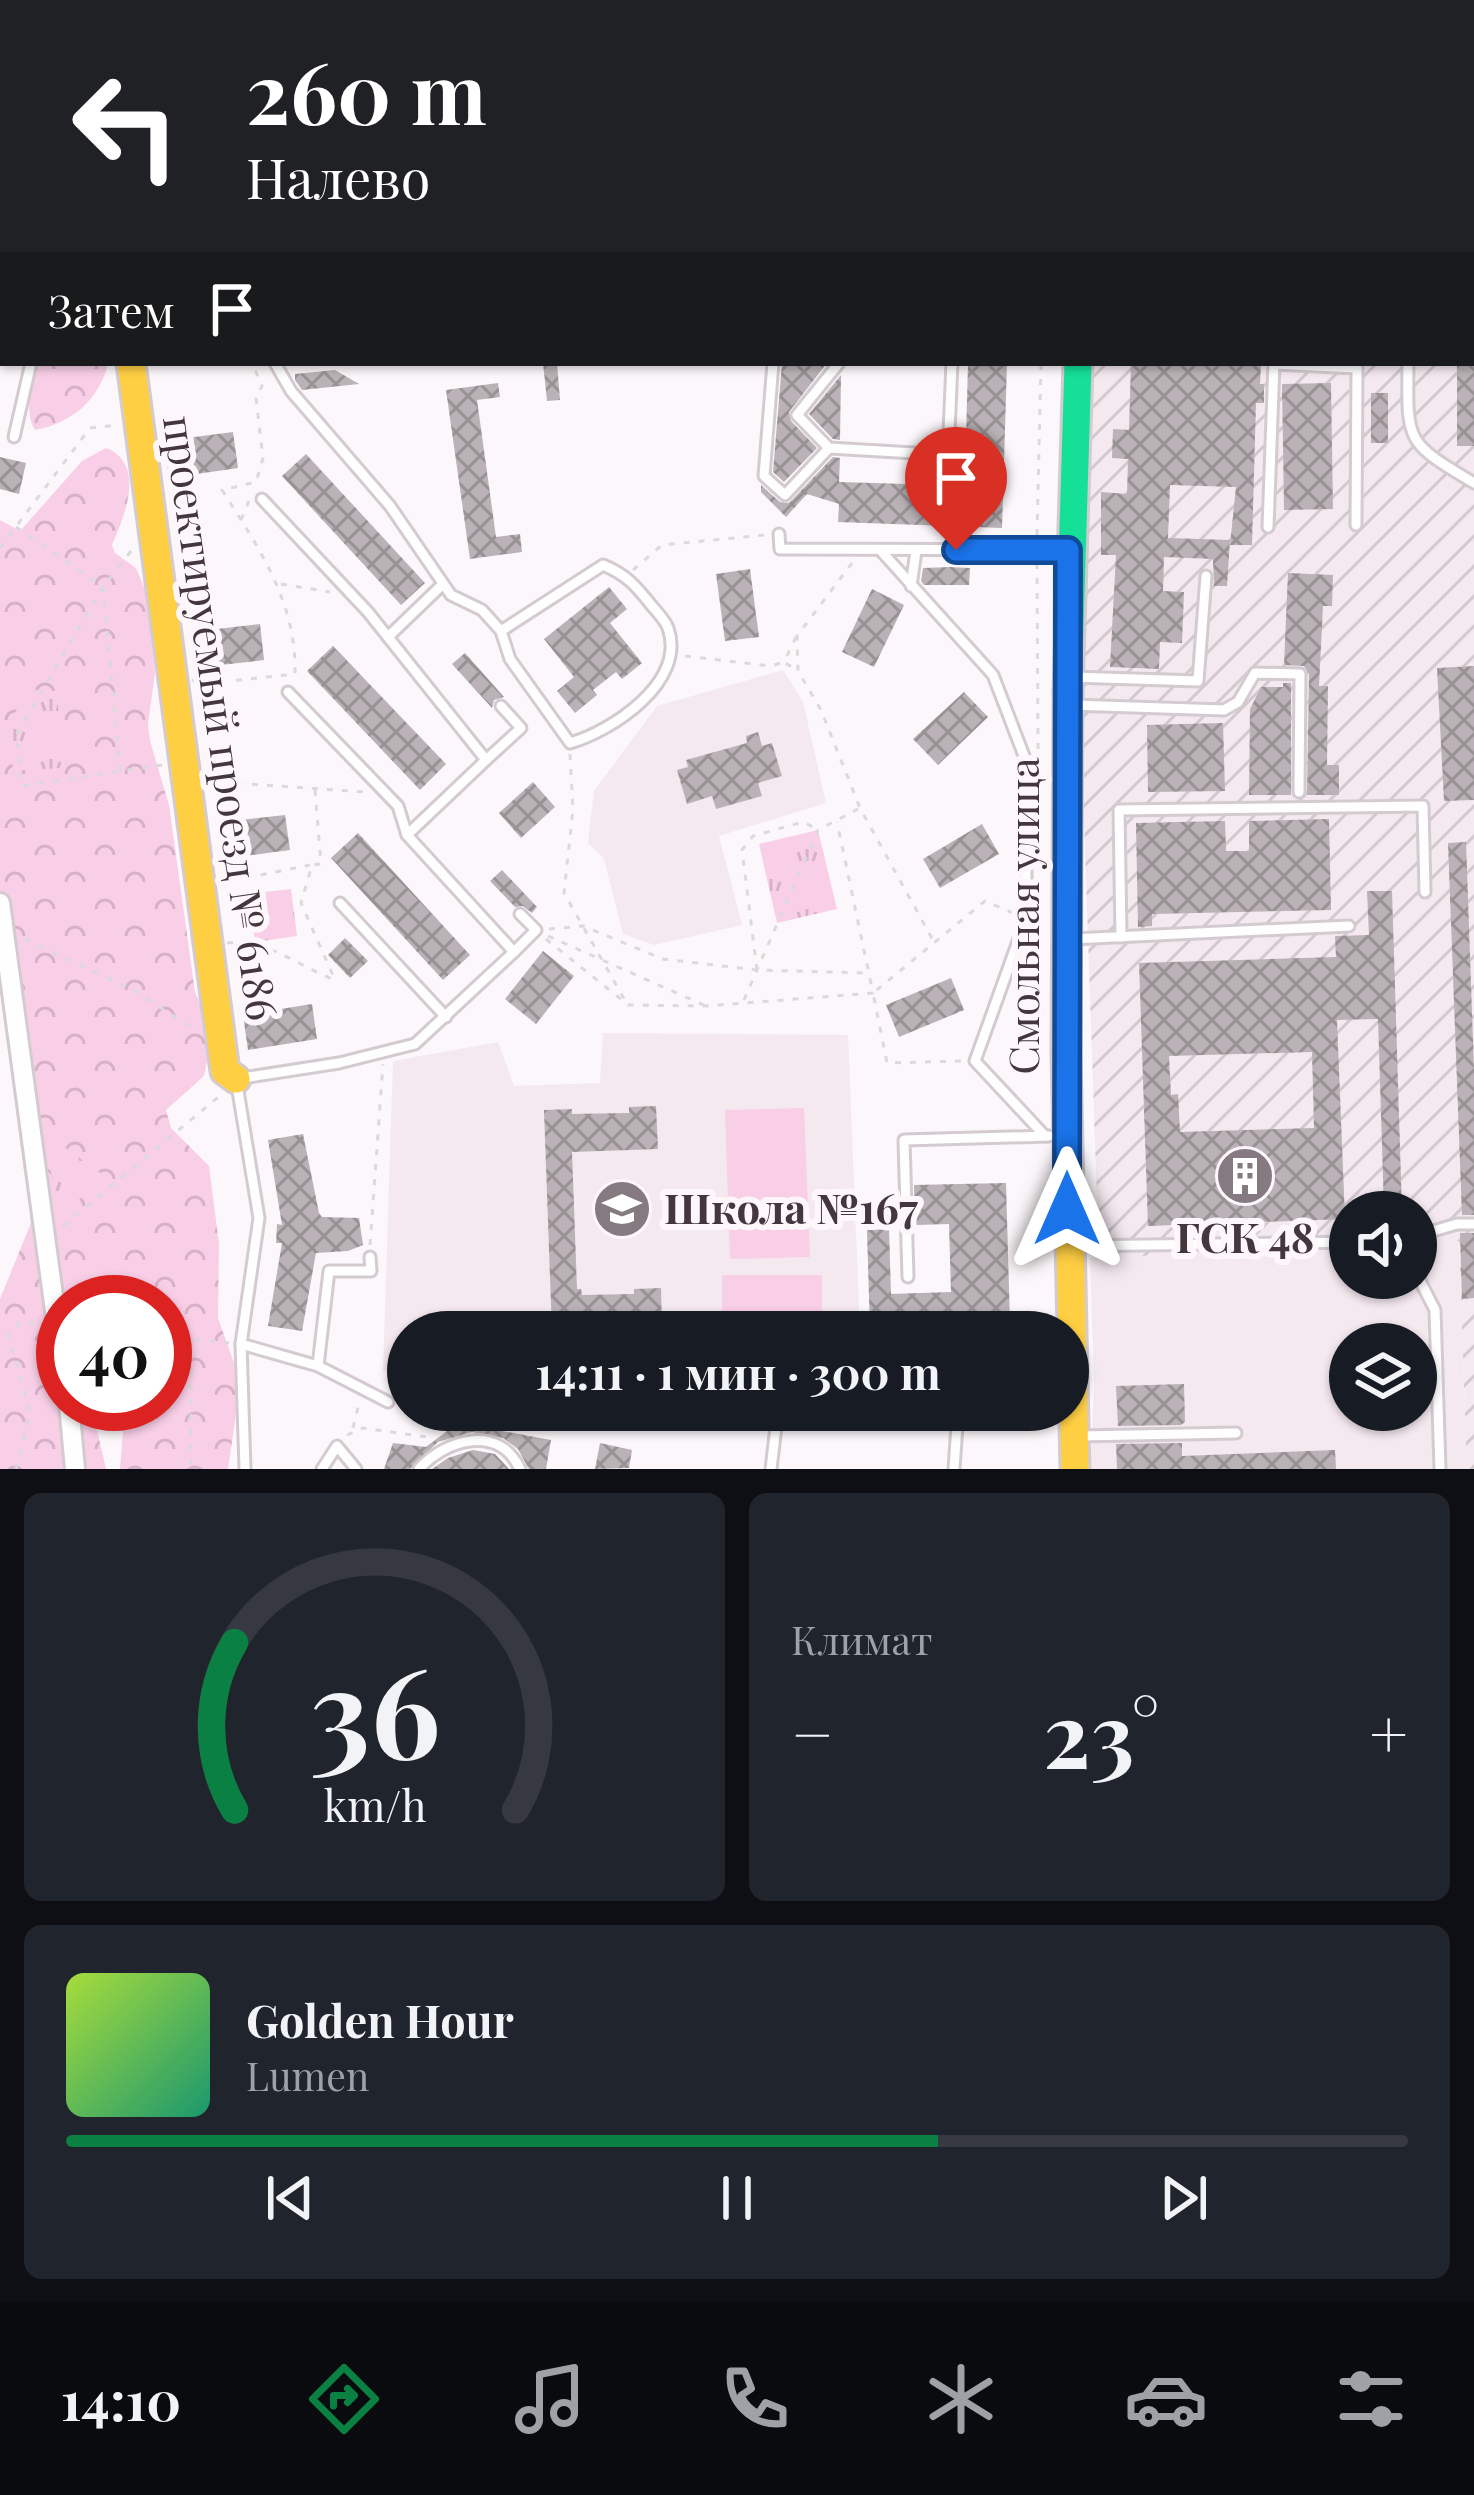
<!DOCTYPE html>
<html lang="ru">
<head>
<meta charset="utf-8">
<style>
	:root { --surface:#171b24; --page:#20242c; --text:#f1f3f6; --muted:#9ea1a6; --line:#363941; --accent:#0b8043 }
	body { margin:0; font-family:"Playfair Display",serif; background:var(--page); color:var(--text); height:100vh; display:flex; flex-direction:column; font-size:45px; white-space:nowrap }
	* { box-sizing:border-box; margin:0 }
	p { font-size:39px; color:var(--muted) }
	.icon { flex:none; width:66px; height:66px; fill:none; stroke:currentColor; stroke-width:2; stroke-linecap:round; stroke-linejoin:round }
	.map { position:relative; height:1469px; overflow:hidden }
	.sheet { display:flex; flex-direction:column; gap:24px; padding:24px; background:#0d0f14; flex:1 }
	.sheet>* { flex:none }
	.banner { position:absolute; left:0px; top:0px; width:1476px; height:366px; box-shadow:0 3px 9px #0004; background:#202124; color:#fff; overflow:hidden }
	.buttons { position:absolute; left:1329px; top:1191px; display:grid; gap:24px }
	.buttons a { display:grid; place-items:center; width:108px; height:108px; border-radius:50%; background:var(--surface); box-shadow:0 3px 9px #0004; font-size:60px }
	.speed { position:absolute; left:36px; top:1275px; display:flex; gap:24px; font-size:60px; font-weight:700; text-align:center }
	.speed>* { display:grid; place-content:center; width:156px; height:156px; border-radius:50%; background:var(--surface); box-shadow:0 3px 9px #0004; line-height:1 }
	.speed .limit { border:18px solid #d22; background:#fff; color:#111 }
	.pin { position:absolute; display:grid; place-items:center; width:102px; height:102px; color:#fff; margin:-123px -51px; border-radius:50% 50% 50% 0; rotate:-45deg; box-shadow:0 0 12px #0007 }
	.pin .icon { rotate:45deg }
	.me { position:absolute; width:132px; margin:-66px; rotate:0deg; stroke-linejoin:round; filter:drop-shadow(0 0 9px #0008) }
	.turn { display:flex; align-items:center; gap:42px; height:252px; padding:0 48px; font-size:54px }
	.turn .icon { width:156px; height:156px; stroke-width:2.5 }
	.turn b { display:block; font-size:84px; line-height:102px }
	.then { display:flex; align-items:center; height:114px; padding:0 48px; background:#0003; gap:24px; font-size:45px }
	.big { font-size:90px; font-weight:700; line-height:1.1 }
	.sheet .card { flex:1; display:flex; flex-direction:column; justify-content:center; gap:18px; min-width:0; padding:0 42px; border-radius:18px; background:var(--page) }
	.sheet .dial { align-items:center; gap:0 }
	.dial svg { height:312px; overflow:visible; fill:none; stroke:var(--line); stroke-width:7; stroke-linecap:round; text-anchor:middle }
	.dial text { fill:var(--text); stroke:none }
	.song { display:flex; align-items:center; gap:36px }
	.cover { width:144px; height:144px; border-radius:18px; background:linear-gradient(135deg,hsl(80 70% 55%),hsl(160 70% 35%)) }
	.played { height:12px; border-radius:6px; background:linear-gradient(90deg,var(--accent) 65%,var(--line) 65%) }
	.keys { display:flex; justify-content:space-around; direction:ltr }
	.heat { display:flex; justify-content:space-between; align-items:center; font-size:66px; direction:ltr }
	.sheet .tiles { flex:1; display:grid; gap:24px; grid-template-columns:1fr 1fr }
	.card:last-child { grid-column:span 2 }
	.trip { position:absolute; left:387px; top:1311px; width:702px; height:120px; border-radius:60px; background:var(--surface); box-shadow:0 3px 9px #0004; font-weight:700; line-height:120px; text-align:center }
	.tab-bar { display:flex; height:192px; justify-content:space-around; align-items:center; background:#090b0e; color:var(--muted) }
	.tab-bar .icon { width:84px; height:84px }
	.tab-bar .active { color:var(--accent) }
	.tab-bar b { font-size:54px; color:var(--text) }
	.map>svg:first-child { display:block }
	.built { fill:#f4e9ef; fill-rule:evenodd }
	.industrial { fill:url(#industrial-furrows) }
	.grass { fill:#f9cfe7 }
	.forest { fill:url(#forest-crowns) }
	.park { fill:url(#park-tufts) }
	.building { fill:url(#building-cross-hatch); fill-rule:evenodd }
	.lines { fill:none; stroke-linecap:round; stroke-linejoin:round }
	.lane-casing { stroke:#d4cbd0; stroke-width:15 }
	.street-casing { stroke:#d4cbd0; stroke-width:24 }
	.fast-casing { stroke:#d4cbd0; stroke-width:33 }
	.slow-casing { stroke:#d4cbd0; stroke-width:33 }
	.path { stroke:#dcd9db; stroke-width:3; stroke-dasharray:6 9; stroke-linecap:butt }
	.lane { stroke:#fffefe; stroke-width:9 }
	.street { stroke:#fffefe; stroke-width:18 }
	.fast { stroke:#16e098; stroke-width:27 }
	.slow { stroke:#ffcf43; stroke-width:27 }
	.route-casing { stroke:#114b97; stroke-width:30 }
	.route { stroke:#1a73e8; stroke-width:21 }
	.labels { text-anchor:middle; stroke-width:12; stroke-linejoin:round; paint-order:stroke }
	.street-label { font-size:42px; fill:#43363d; stroke:#fdf6fa }
	.poi-label { font-size:42px; font-weight:bold; fill:#43363d; stroke:#fdf6fa; text-anchor:start }
</style>
</head>
<body>
<div class="map">
<svg width="1474" height="1469" viewBox="0 0 1474 1469">
	<defs>
		<pattern id="industrial-furrows" width="10" height="10" patternUnits="userSpaceOnUse" patternTransform="scale(3)"><rect width="10" height="10" fill="#f4e9ef"/><path d="M-1 1l2-2M0 10L10 0M9 11l2-2" fill="none" stroke="#d2c8ce"/></pattern>
		<pattern id="forest-crowns" width="20" height="18" patternUnits="userSpaceOnUse" patternTransform="scale(3)"><rect width="20" height="18" fill="#f9cfe7"/><path d="M2 6a3 3 0 1 1 6 0M12 15a3 3 0 1 1 6 0" fill="none" stroke="#d7b2c7"/></pattern>
		<pattern id="park-tufts" width="24" height="20" patternUnits="userSpaceOnUse" patternTransform="scale(3)"><rect width="24" height="20" fill="#f9cfe7"/><path d="M3 7l-1-3M5 7V3M7 7l1-3M15 17l-1-3M17 17v-4M19 17l1-3" fill="none" stroke="#d7b2c7"/></pattern>
		<pattern id="building-cross-hatch" width="8" height="8" patternUnits="userSpaceOnUse" patternTransform="scale(3)"><rect width="8" height="8" fill="#bab2b6"/><path d="M0 0l8 8M0 8l8-8" fill="none" stroke="#999295"/></pattern>
	</defs>
	<rect width="100%" height="100%" fill="#fcf7fa"/>
	<g class="built">
		<polygon points="783,670 803,702 826,803 719,836 742,925 654,945 623,934 604,859 588,843 594,791 657,706"/>
		<polygon points="603,1033 848,1035 860,1332 408,1332 408,1372 383,1371 393,1061 498,1042 514,1086 600,1083"/>
		<path d="M1459,1240L1467,1469H1091L1094,1381L1090,1258L1350,1246V1278H1416V1242ZM1350,1344H1416V1410H1350Z"/>
	</g>
	<polygon class="industrial" points="1108,0 1474,0 1474,1469 1467,1469 1459,1241 1416,1242 1416,1212 1350,1212 1350,1246 1099,1258 1080,705 1092,363 1473,363 1473,3"/>
	<g class="grass">
		<polygon points="804,1108 810,1257 730,1259 725,1110"/>
		<polygon points="722,1275 822,1275 822,1327 722,1326"/>
	</g>
	<g class="forest">
		<path d="M39,363H107L108,364C99,400 72,423 35,430C23,410 32,384 39,363Z"/>
		<path d="M106,448C147,464 124,517 112,545L115,553L136,568L147,594L155,673L148,724L150,741L169,805L195,992L213,1033L204,1076L166,1110L171,1128L209,1166L219,1244L218,1318L234,1363L238,1400L228,1469H120L123,1431L106,1404H165V1361L183,1366L182,1342L165,1341V1302H63V1404H91L106,1469H0V1299L31,1223L0,990V520L20,531L82,461Z"/>
	</g>
	<g class="park">
		<polygon points="35,690 57,691 62,768 13,771 9,719"/>
		<polygon points="818,830 837,909 777,923 759,844"/>
		<polygon points="291,889 297,936 255,942 248,894"/>
		<polygon points="60,1144 106,1177 61,1215 48,1159"/>
	</g>
	<g class="building">
		<polygon points="543,363 557,363 560,400 547,401"/>
		<polygon points="782,363 827,363 789,412 791,421 817,448 784,482 773,472"/>
		<polygon points="968,363 1007,363 1002,528 838,522 839,504 807,494 786,517 761,492 761,485 780,502 789,503 833,457 840,458 839,482 940,485 941,473 965,474"/>
		<polygon points="1131,363 1261,363 1260,384 1264,384 1264,403 1256,403 1252,545 1230,545 1236,487 1170,485 1168,538 1230,540 1227,586 1214,586 1213,559 1164,557 1163,591 1184,592 1182,643 1160,642 1159,669 1110,667 1116,555 1101,555 1101,492 1127,494 1128,459 1112,458 1113,429 1129,430"/>
		<rect x="1457" y="363" width="17" height="83"/>
		<polygon points="335,370 359,384 302,390 295,380 295,374"/>
		<polygon points="841,375 840,440 833,439 809,414"/>
		<polygon points="498,383 500,397 477,400 496,537 520,534 522,552 470,559 446,390"/>
		<polygon points="1331,383 1333,509 1284,510 1282,384"/>
		<rect x="1371" y="393" width="17" height="50"/>
		<polygon points="233,432 238,468 169,478 164,441"/>
		<polygon points="306,454 425,583 401,605 282,476"/>
		<polygon points="0,457 26,463 19,494 0,489"/>
		<polygon points="950,567 970,568 969,585 924,585 921,581 923,568"/>
		<polygon points="750,569 759,637 725,641 716,574"/>
		<polygon points="1288,573 1333,575 1332,606 1323,606 1319,686 1328,686 1327,765 1339,765 1339,795 1307,795 1309,674 1304,666 1284,665"/>
		<polygon points="609,587 627,609 610,623 642,663 622,679 616,672 593,690 597,695 575,713 557,691 574,677 544,639"/>
		<polygon points="872,589 904,605 874,667 842,652"/>
		<polygon points="260,624 264,660 195,668 191,632"/>
		<polygon points="333,646 446,764 420,790 307,671"/>
		<polygon points="465,653 504,697 494,700 492,708 452,664"/>
		<polygon points="1474,666 1474,800 1444,801 1437,668"/>
		<polygon points="1283,683 1291,683 1291,795 1249,795 1250,709 1261,687 1283,687"/>
		<polygon points="964,692 988,717 938,765 913,739"/>
		<polygon points="1223,723 1225,791 1148,792 1147,725"/>
		<polygon points="758,732 762,746 772,743 782,776 758,783 762,796 716,809 712,796 687,804 677,770 688,767 686,760 747,743 746,736"/>
		<polygon points="533,782 555,807 521,838 499,813"/>
		<polygon points="285,815 290,850 221,859 216,823"/>
		<polygon points="1329,819 1331,910 1152,914 1152,926 1138,927 1136,823 1225,821 1226,851 1249,851 1249,821"/>
		<polygon points="982,824 999,854 940,888 923,859"/>
		<polygon points="358,833 470,955 443,980 331,858"/>
		<polygon points="1466,842 1474,1070 1474,1215 1462,1215 1448,843"/>
		<polygon points="502,870 537,907 532,913 523,906 515,907 490,881"/>
		<path d="M1367,891H1392L1402,1212L1384,1209L1378,1019L1337,1020L1345,1219L1148,1226L1139,963L1336,957L1335,936L1369,935ZM1312,1052L1314,1128L1180,1132L1178,1094L1171,1095L1169,1056Z"/>
		<polygon points="345,938 368,961 350,978 328,955"/>
		<polygon points="543,951 574,976 536,1024 505,999"/>
		<polygon points="951,978 964,1010 899,1037 886,1005"/>
		<polygon points="312,1004 317,1039 248,1050 243,1015"/>
		<polygon points="656,1106 658,1149 572,1152 577,1289 581,1289 582,1295 634,1294 634,1289 661,1288 662,1332 552,1332 544,1110 572,1109 572,1114 629,1113 629,1107"/>
		<polygon points="303,1134 319,1213 322,1217 359,1218 363,1245 348,1251 316,1253 302,1331 268,1326 282,1243 276,1243 277,1224 282,1225 268,1140"/>
		<polygon points="1006,1183 1010,1323 1004,1323 1004,1332 945,1332 945,1325 916,1326 916,1332 870,1332 867,1230 889,1229 891,1294 951,1292 949,1224 915,1225 914,1185"/>
		<polygon points="1460,1233 1474,1233 1474,1298 1462,1299"/>
		<polygon points="1184,1384 1185,1422 1181,1425 1118,1426 1116,1386"/>
		<polygon points="475,1426 551,1440 546,1469 529,1469 518,1449 503,1438 472,1432 438,1442 410,1469 384,1469 393,1443 426,1447 447,1431"/>
		<polygon points="600,1443 632,1450 629,1468 595,1469"/>
		<polygon points="1182,1443 1182,1456 1335,1450 1336,1469 1117,1469 1116,1444"/>
		<polygon points="473,1450 495,1454 509,1469 432,1469 448,1458"/>
	</g>
	<g class="lines">
		<defs>
			<g id="lane">
				<polyline points="367,0 367,3"/>
				<polyline points="480,0 482,3"/>
				<polyline points="537,0 537,3"/>
				<polyline points="604,0 604,3"/>
				<polyline points="735,0 735,3"/>
				<polyline points="824,0 824,3"/>
				<polyline points="933,0 933,3"/>
				<polyline points="1017,0 1017,3"/>
				<polyline points="227,3 231,0"/>
				<polyline points="1177,3 1177,0"/>
				<polyline points="1473,262 1474,263"/>
				<polyline points="0,296 3,296"/>
				<path d="M275,363L291,391L390,506L451,595L482,610L501,631L603,565C627,575 636,586 652,606C657,612 665,620 668,628C687,682 612,731 570,743L510,659L501,631"/>
				<polyline points="773,363 764,476 785,495 829,448"/>
				<polyline points="839,363 797,415 829,448 948,455 952,363"/>
				<path d="M1408,363C1407,442 1405,442 1474,483"/>
				<polyline points="1274,364 1357,368 1356,525"/>
				<polyline points="14,437 31,363"/>
				<polyline points="1268,527 1274,363"/>
				<polyline points="779,534 780,549 1068,550"/>
				<polyline points="882,552 993,675 1026,761 1026,919 975,1061 1045,1136"/>
				<polyline points="911,586 916,551"/>
				<polyline points="388,637 443,584"/>
				<polyline points="1072,677 1198,681 1206,576"/>
				<polyline points="288,692 398,806 407,835"/>
				<polyline points="1071,705 1224,710 1238,702 1255,673 1300,674 1299,792"/>
				<polyline points="486,760 521,728 501,706"/>
				<polyline points="340,903 446,1017"/>
				<polyline points="1121,937 1119,810 1423,806 1425,892"/>
				<polyline points="1072,939 1349,926"/>
				<polyline points="514,952 536,930 520,914"/>
				<polyline points="1416,1236 1457,1224 1474,1224"/>
				<polyline points="1073,1246 1350,1242"/>
				<polyline points="1416,1273 1435,1310 1440,1469"/>
				<polyline points="908,1277 904,1140 1049,1136"/>
				<polyline points="241,1344 318,1366 388,1402"/>
				<polyline points="318,1366 329,1271 371,1271 370,1257"/>
				<polyline points="915,1410 1068,1417"/>
				<polyline points="1079,1436 1236,1433"/>
				<polyline points="245,1469 241,1344 259,1218 236,1079 339,1063 415,1044 514,952 407,835 486,760 368,612 262,499"/>
				<polyline points="322,1469 337,1446 356,1469"/>
				<path d="M419,1469C446,1439 499,1424 520,1469"/>
				<polyline points="771,1469 778,1410"/>
				<polyline points="954,1469 958,1411"/>
			</g>
			<g id="street">
				<polyline points="82,0 82,3"/>
				<polyline points="0,903 63,1370"/>
				<polyline points="69,1404 75,1469"/>
			</g>
			<g id="fast">
				<polyline points="1092,0 1092,3"/>
				<polyline points="1068,692 1078,363"/>
			</g>
			<g id="slow">
				<polyline points="131,363 225,1071 236,1079"/>
				<polyline points="1068,692 1066,1054 1075,1469"/>
			</g>
		</defs>
		<use href="#lane" class="lane-casing"/>
		<use href="#street" class="street-casing"/>
		<use href="#fast" class="fast-casing"/>
		<use href="#slow" class="slow-casing"/>
		<g class="path">
			<polyline points="1062,3 1062,0"/>
			<polyline points="0,52 3,56"/>
			<polyline points="0,118 3,116"/>
			<polyline points="0,234 3,231"/>
			<polyline points="0,253 3,253"/>
			<polyline points="241,520 249,501"/>
			<polyline points="16,527 103,587 120,771"/>
			<polyline points="1037,535 1041,363"/>
			<polyline points="0,548 90,428 118,425"/>
			<polyline points="131,551 103,587 16,735 22,786 162,765"/>
			<polyline points="852,563 797,636 798,671 821,710 860,808 934,942"/>
			<polyline points="1037,563 1038,751"/>
			<polyline points="633,570 662,545 764,535"/>
			<polyline points="281,584 330,592"/>
			<polyline points="796,637 784,662 798,671"/>
			<polyline points="685,656 771,666 784,662"/>
			<path d="M192,680L202,684L295,674C297,603 259,548 222,490L256,482L263,458L256,398L262,386L252,363"/>
			<polyline points="570,754 573,809 564,893 627,1004"/>
			<polyline points="208,776 233,783 365,792"/>
			<polyline points="315,790 321,864 312,865 301,903 335,980"/>
			<polyline points="246,878 310,865"/>
			<polyline points="1039,923 1043,1015"/>
			<polyline points="549,929 583,926 663,959 757,970 867,973"/>
			<polyline points="548,936 706,1006"/>
			<polyline points="25,939 137,992 196,1031"/>
			<polyline points="546,939 628,1005 706,1006 873,993 837,822"/>
			<path d="M227,943C266,938 300,967 335,980"/>
			<polyline points="757,970 742,850 753,836 803,822 817,829"/>
			<polyline points="744,1000 818,830 858,809"/>
			<polyline points="961,1061 887,1063 873,993 985,901 1013,913"/>
			<polyline points="63,1226 222,1094"/>
			<polyline points="370,1245 383,1064"/>
			<polyline points="165,1336 229,1343"/>
			<polyline points="191,1339 191,1469"/>
			<polyline points="353,1428 359,1403"/>
			<polyline points="347,1435 363,1428 427,1437"/>
			<polyline points="16,1469 30,1411 8,1335 22,1321 38,1324"/>
		</g>
		<use href="#lane" class="lane"/>
		<use href="#street" class="street"/>
		<use href="#fast" class="fast"/>
		<use href="#slow" class="slow"/>
	</g>
	<g class="lines">
		<defs>
			<polyline id="route" points="956,550 1068,550 1067,1209"/>
		</defs>
		<use href="#route" class="route-casing"/>
		<use href="#route" class="route"/>
	</g>
	<defs>
		<symbol id="building-disc" viewBox="-11 -11 22 22"><circle r="9.5" fill="#847a7f" stroke="#fdf6fa"/><path d="M-4-6H4V6H1V3H-1V6H-4ZM-2.5-4.3h1.7v1.8h-1.7ZM.8-4.3h1.7v1.8H.8ZM-2.5-1h1.7V.8h-1.7ZM.8-1h1.7V.8H.8Z" fill="#fff"/></symbol>
		<symbol id="school-disc" viewBox="-11 -11 22 22"><circle r="9.5" fill="#847a7f" stroke="#fdf6fa"/><path d="M0-5L7-2L0 1L-7-2ZM-4 1L0 2.5L4 1V4Q0 6-4 4Z" fill="#fff"/></symbol>
	</defs>
	<g fill-rule="evenodd">
		<use href="#building-disc" x="1212" y="1143" width="66" height="66"/>
		<use href="#school-disc" x="589" y="1176" width="66" height="66"/>
	</g>
	<g class="labels">
		<g class="street-label">
			<text transform="translate(220 718) rotate(82)" y="15">проектируемый проезд № 6186</text>
			<text transform="translate(1024 916) rotate(-90)" y="15">Смольная улица</text>
		</g>
		<g class="poi-label">
			<text x="664" y="1224">Школа №167</text>
			<text x="1245" y="1253" text-anchor="middle">ГСК 48</text>
		</g>
	</g>
</svg>
<div class="buttons">
<a><svg class="icon" aria-label="sound" viewBox="0 0 24 24"><path d="M4 9h4l5-4v14l-5-4H4zM17 9q2 3 0 6"/></svg></a>
<a><svg class="icon" aria-label="layers" viewBox="0 0 24 24"><path d="M12 4l9 5-9 5-9-5zM3 14l9 5 9-5"/></svg></a>
</div>
<div class="speed"><div class="limit">40</div></div>
<div class="pin" style="left:956px;top:550px;background:#d93025"><svg class="icon" aria-label="arrive" viewBox="0 0 24 24"><path d="M6 21V4h12l-3 4 3 4H6"/></svg></div>
<svg class="me" style="left:1067px;top:1209px" viewBox="-20 -20 40 40"><path d="M0-17L14 15 0 8-14 15z" fill="#1a73e8" stroke="#fff" stroke-width="4"/></svg>
<div class="trip">14:11 · 1 мин · 300 m</div>
<div class="banner">
<div class="turn"><svg class="icon" aria-label="left" viewBox="0 0 24 24"><path d="M17 20v-9H6M10 6l-5 5 5 5"/></svg><div><b>260 m</b>Налево</div></div>
<div class="then">Затем<svg class="icon" aria-label="arrive" viewBox="0 0 24 24"><path d="M6 21V4h12l-3 4 3 4H6"/></svg></div>
</div>
</div>
<section class="sheet">
<div class="tiles">
<div class="card dial"><svg viewBox="0 0 100 80">
<path d="M14 69A42 42 0 1 1 86 69"/>
<path d="M14 69A42 42 0 0 1 14 26" stroke="#0b8043"/>
<text x="50" y="56" font-size="32" font-weight="700">36</text>
<text x="50" y="72" font-size="11">km/h</text>
</svg></div>
<div class="card"><p>Климат</p>
<div class="heat"><a>−</a><b class="big">23°</b><a>+</a></div>
</div>
<div class="card">
<div class="song"><i class="cover"></i><div><b>Golden Hour</b><p>Lumen</p></div></div>
<div class="played"></div>
<div class="keys"><svg class="icon" aria-label="previous" viewBox="0 0 24 24"><path d="M18 5L8 12l10 7zM5 5v14"/></svg><svg class="icon" aria-label="pause" viewBox="0 0 24 24"><path d="M8 5v14M16 5v14"/></svg><svg class="icon" aria-label="next" viewBox="0 0 24 24"><path d="M6 5l10 7-10 7zM19 5v14"/></svg></div>
</div>
</div>
</section>
<nav class="tab-bar">
<b>14:10</b>
<svg class="icon active" aria-label="directions" viewBox="0 0 24 24"><path d="M12 3l9 9-9 9-9-9zM9 14v-3h6M13 9l2 2-2 2"/></svg>
<svg class="icon" aria-label="music" viewBox="0 0 24 24"><path d="M9 18V5l10-2v13"/><circle cx="6" cy="18" r="3"/><circle cx="16" cy="16" r="3"/></svg>
<svg class="icon" aria-label="phone" viewBox="0 0 24 24"><path d="M5 4h4l2 5-3 2q2 4 5 5l2-3 5 2v4C11 20 4 13 5 4z"/></svg>
<svg class="icon" aria-label="climate" viewBox="0 0 24 24"><path d="M12 3v18M4 7l16 10M4 17L20 7"/></svg>
<svg class="icon" aria-label="car" viewBox="0 0 24 24"><path d="M5 17H2v-5l4-1 3-4h7l3 4 3 1v5h-3M9 17h6M6 11h13"/><circle cx="7" cy="17" r="2"/><circle cx="17" cy="17" r="2"/></svg>
<svg class="icon" aria-label="filters" viewBox="0 0 24 24"><path d="M4 7h16M4 17h16"/><circle cx="9" cy="7" r="2"/><circle cx="15" cy="17" r="2"/></svg>
</nav>
</body>
</html>
